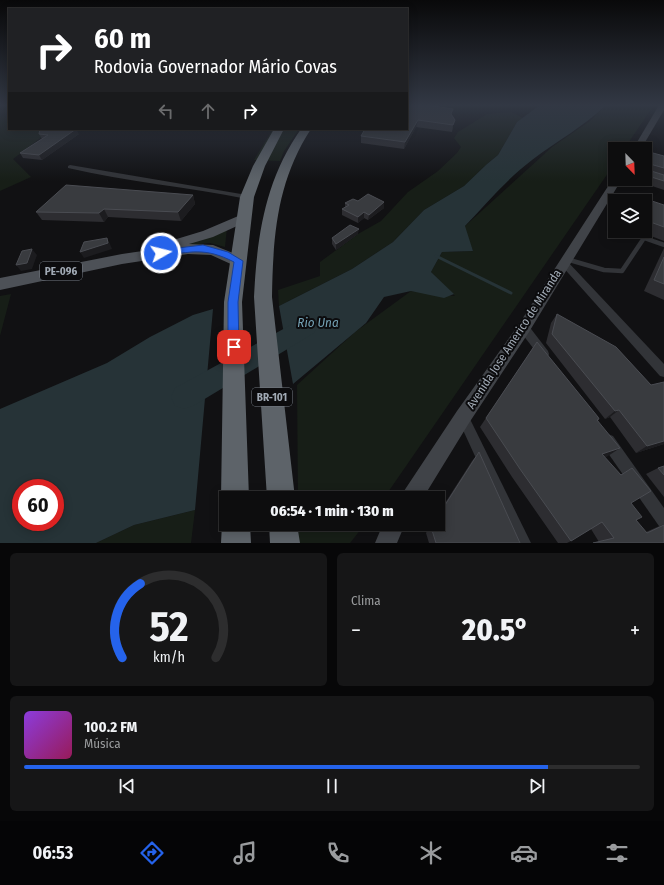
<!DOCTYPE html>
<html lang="pt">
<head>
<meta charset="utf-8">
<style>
	:root { --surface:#0d0d0e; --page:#161617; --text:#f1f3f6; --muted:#9a9c9e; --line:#2d2d2e; --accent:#2563eb }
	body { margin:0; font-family:"Fira Sans Condensed",sans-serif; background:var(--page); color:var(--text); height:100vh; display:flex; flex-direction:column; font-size:15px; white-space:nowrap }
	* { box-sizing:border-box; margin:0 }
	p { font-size:13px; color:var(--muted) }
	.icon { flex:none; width:22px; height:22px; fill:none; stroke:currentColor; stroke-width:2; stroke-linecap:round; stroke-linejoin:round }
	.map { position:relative; height:543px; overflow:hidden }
	.sheet { display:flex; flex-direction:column; gap:10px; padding:10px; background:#070708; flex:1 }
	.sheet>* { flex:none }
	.hud { position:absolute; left:8px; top:8px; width:400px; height:122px; border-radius:0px; box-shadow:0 2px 10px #0003,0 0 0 1px var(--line); background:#202124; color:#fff; overflow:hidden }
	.needle { width:26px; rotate:157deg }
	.controls { position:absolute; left:608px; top:142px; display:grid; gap:8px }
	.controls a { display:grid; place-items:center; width:44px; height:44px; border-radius:0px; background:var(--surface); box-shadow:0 2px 10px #0003,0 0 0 1px var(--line); font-size:20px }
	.speed { position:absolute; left:12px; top:479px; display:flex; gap:8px; font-size:20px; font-weight:700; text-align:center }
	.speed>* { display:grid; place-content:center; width:52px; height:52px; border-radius:50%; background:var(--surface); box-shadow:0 2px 10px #0003,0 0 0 1px var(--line); line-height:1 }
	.speed .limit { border:6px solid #d22; background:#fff; color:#111 }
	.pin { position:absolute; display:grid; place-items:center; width:34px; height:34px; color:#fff; margin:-17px; border-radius:8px; box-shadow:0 2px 6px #0006 }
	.me { position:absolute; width:44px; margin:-22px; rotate:82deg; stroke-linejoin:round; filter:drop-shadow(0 0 3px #0008) }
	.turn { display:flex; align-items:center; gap:14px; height:84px; padding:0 20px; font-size:18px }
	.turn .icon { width:52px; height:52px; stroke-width:2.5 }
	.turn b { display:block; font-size:28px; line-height:34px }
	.lanes { display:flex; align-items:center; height:38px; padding:0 20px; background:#0003; justify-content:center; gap:20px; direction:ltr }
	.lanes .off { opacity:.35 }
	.big { font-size:30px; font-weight:800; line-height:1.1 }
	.sheet .tile { flex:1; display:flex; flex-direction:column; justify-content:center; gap:6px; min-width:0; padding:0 14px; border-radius:6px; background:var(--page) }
	.sheet .dial { align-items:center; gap:0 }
	.dial svg { height:104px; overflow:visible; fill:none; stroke:var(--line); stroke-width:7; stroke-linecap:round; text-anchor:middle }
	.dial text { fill:var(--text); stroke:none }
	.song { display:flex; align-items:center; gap:12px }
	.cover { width:48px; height:48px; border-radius:6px; background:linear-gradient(135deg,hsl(270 70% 55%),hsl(330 70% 35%)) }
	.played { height:4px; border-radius:2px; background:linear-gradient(90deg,var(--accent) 85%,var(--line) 85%) }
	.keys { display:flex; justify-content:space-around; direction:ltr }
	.heat { display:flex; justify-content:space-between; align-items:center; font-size:22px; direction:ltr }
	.sheet .tiles { flex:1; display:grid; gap:10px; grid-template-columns:1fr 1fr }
	.tile:last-child { grid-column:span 2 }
	.trip { position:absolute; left:219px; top:491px; width:226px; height:40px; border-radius:0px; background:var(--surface); box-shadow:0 2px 10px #0003,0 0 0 1px var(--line); font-weight:800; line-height:40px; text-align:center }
	.menu { display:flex; height:64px; justify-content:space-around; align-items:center; background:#050506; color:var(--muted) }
	.menu .icon { width:28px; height:28px }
	.menu .selected { color:var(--accent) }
	.menu b { font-size:18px; color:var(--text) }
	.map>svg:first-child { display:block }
	.green { fill:#171e17 }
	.water { fill:#263337; fill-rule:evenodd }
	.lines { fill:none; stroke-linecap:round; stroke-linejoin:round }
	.stream { stroke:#263337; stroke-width:3 }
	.river { fill:#263337; fill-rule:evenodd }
	.lane { stroke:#323438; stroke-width:4.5 }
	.street { fill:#323438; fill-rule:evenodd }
	.secondary { fill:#404348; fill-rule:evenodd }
	.primary { fill:#4d5157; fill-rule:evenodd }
	.highway { fill:#5d6369; fill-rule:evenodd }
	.wall { fill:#2d2d31 }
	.shaded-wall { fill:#1c1c1f }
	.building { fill:#393b3f; stroke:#4a4c52 }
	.route { fill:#2563eb; stroke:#184099 }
	.labels { text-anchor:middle; stroke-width:4; stroke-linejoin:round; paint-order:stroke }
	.shield { fill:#0c0c0e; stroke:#747b83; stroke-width:1 }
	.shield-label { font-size:11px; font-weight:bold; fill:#a1aab5 }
	.street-label { font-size:12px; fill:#a1aab5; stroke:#0c0c0e }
	.water-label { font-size:13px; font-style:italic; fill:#74a1b4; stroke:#0c0c0e }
</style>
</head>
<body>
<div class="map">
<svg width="664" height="543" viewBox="0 0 664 543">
	<rect width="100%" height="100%" fill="#111113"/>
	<g class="green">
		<polygon points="0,105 9,105 9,129 52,129 13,159 31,177 0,191"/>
		<polygon points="606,105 654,105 624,149 615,149 615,163 384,498 298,498 297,385 355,332 411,291 455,296 431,272 442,252 473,251 464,227 552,147 590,121"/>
		<polygon points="511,112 523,118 517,122 498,155 487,164 464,186 424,210 393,242 352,269 279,306 278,290 320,276 320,262 358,234 381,221 408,192 438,171 457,153 461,147 454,138 458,132 487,114"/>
		<polygon points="273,129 299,129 284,151 280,161 254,160"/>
		<polygon points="227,228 225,247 210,243 161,248 201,239"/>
		<polygon points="11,294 0,336 0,296"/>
		<polygon points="195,510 191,543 96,543 134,525"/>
		<polygon points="298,524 365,524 350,543 299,543"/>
	</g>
	<g class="water">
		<path d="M540,105H606C583,127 557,141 532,160C507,179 486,204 465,226L473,251L442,252L431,272L454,294L444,298L411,291L384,297L366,323L293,384L279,306L352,269L393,242L424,210L464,186L487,164L498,155L517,122Z"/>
		<path d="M213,309L195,510L134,525L96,543H0V409L107,363L150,337L193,315ZM21,488H55V522H21Z"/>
	</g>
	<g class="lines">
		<polyline class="stream" points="436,256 511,293"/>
		<polygon class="river" points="306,318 314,321 317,327 314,333 193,406 184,409 175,406 171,397 175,388 298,321"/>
		<polyline class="lane" points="566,259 604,270 622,271 644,238 664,245"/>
		<g class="street">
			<polygon points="645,153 664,159 664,163 645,157"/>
			<path d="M70,165L247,195L251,197L247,199C188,187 127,182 68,168V166Z"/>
			<polygon points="564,260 567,261 664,364 664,377 660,376 561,265 560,263 561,261"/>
			<polygon points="524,324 528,325 548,351 549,354 548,357 544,359 540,357 520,331 519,328 520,325"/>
			<polygon points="463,411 467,413 531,543 515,543 457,417 459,413"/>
			<polygon points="608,434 613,436 664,508 664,529 659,526 603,446 601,441 603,436"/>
		</g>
		<g class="secondary">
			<polygon points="659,105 664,105 664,110 641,149 633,149"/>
			<polygon points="614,177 615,177 615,179 622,179 529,332 469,423 423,498 401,498 404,491 457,411 519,324"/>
			<polygon points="383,524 405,524 397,543 375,543"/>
		</g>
		<polygon class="primary" points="243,214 248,215 249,218 248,221 213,237 189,244 213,245 243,257 245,261 243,265 238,266 233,265 211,255 188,254 122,264 0,290 0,278 122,254 170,247 168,244 170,241 203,231"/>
		<g class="highway">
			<polygon points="274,129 284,129 265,166 254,197 242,302 249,498 226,498 226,508 221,498 224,302 240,197 253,166"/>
			<path d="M301,129H311C277,181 273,236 272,297L295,498H267L254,297C257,236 265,180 301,129Z"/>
			<polygon points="226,514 226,524 250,524 251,543 221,543 222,524"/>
			<polygon points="269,524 297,524 300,543 270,543"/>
		</g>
	</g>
	<g class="wall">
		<polygon points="407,105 451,114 453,127 452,132 416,127 404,149 361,143 361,136"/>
		<polygon points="83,129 117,129 116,131"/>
		<polygon points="39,134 79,134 42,160 23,158 20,153 42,139"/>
		<polygon points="664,156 664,190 634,180 635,179 645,179 645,164"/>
		<polygon points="193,195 195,204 181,221 108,217 104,222 42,220 36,212"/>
		<polygon points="358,201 384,202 384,208 368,220 364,218 358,223 342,215 342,209 345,207 345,203"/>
		<polygon points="645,201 664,205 664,241 638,231 645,231"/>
		<polygon points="358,234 336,250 332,244 332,238"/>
		<polygon points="664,248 664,300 644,291"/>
		<polygon points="557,314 651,385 664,382 664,444 636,453 610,417 605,419 546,343 551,323"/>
		<polygon points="537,342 598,420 608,456 604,457 620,475 632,468 631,503 636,520 646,532 664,524 664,543 599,542 591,529 571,541 567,543 558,543 512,477 480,427"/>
		<polygon points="479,452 520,543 429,543 426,533 431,524 438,524 438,514 472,461"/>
		<polygon points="664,466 664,497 646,474 658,468"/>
	</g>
	<g class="shaded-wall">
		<polygon points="418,120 416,127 404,149 405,142"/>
		<polygon points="76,129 79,134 42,160 39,155"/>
		<polygon points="193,195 195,204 181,221 178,212"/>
		<polygon points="384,202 384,208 368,220 369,215"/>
		<polygon points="104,209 108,217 104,222 99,213"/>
		<polygon points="364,212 364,218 358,223 358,217"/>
		<polygon points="359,229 358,234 336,250 336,244"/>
		<polygon points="107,238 110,244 112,249 84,258 80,252"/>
		<polygon points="32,249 37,255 32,269 21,271 16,265"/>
		<polygon points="619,410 610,417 605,419 615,411"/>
		<polygon points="664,441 664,444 636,453 647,446"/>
		<polygon points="620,448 608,456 590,462 602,454"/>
	</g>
	<g class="building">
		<polygon points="407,105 428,105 453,109 451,114 455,120 453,125 418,120 405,142 361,136 365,129 407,129"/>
		<polygon points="40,129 76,129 39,155 20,153 48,135 39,134"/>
		<polygon points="653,153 664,156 664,168 650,164 648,165 648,170 664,175 664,181 645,175 645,164"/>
		<polygon points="66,185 193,195 178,212 104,209 99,213 36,212"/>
		<polygon points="368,194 384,202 369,215 364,212 358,217 342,209 349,205 345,203 353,199 358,201"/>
		<polygon points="640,197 664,205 664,227 645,220 645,201 637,201"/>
		<polygon points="350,225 359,229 336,244 332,238"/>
		<polygon points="107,238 108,243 80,252 84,242"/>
		<polygon points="32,249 27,263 16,265 22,251"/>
		<polygon points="664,257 664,284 654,280"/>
		<polygon points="557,314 616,347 651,385 664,382 664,441 647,446 619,410 615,411 552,334"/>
		<polygon points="537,342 598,417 599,419 597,420 620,448 602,454 621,475 632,468 651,491 631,503 642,517 636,520 647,533 664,525 664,543 593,543 614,538 602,522 571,541 520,469 486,418"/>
		<polygon points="479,452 520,543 436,543 431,527 433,524 438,524 438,516"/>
		<polygon points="664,466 664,475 658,468"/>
	</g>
	<linearGradient id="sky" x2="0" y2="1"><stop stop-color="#09090a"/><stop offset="0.58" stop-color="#323844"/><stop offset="1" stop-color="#323844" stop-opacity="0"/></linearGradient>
	<rect width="664" height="181" fill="url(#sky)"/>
	<path class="route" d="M203,245L228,252L243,261L238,302L239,347L237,350L234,352L230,350L228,347V302L234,262C205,247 191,252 161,256L157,253L161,250Z"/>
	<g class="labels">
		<g class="shield">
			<rect x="40" y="262" width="42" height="18" rx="3"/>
			<rect x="252" y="388" width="40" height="18" rx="3"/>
		</g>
		<g class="shield-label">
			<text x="61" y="275">PE-096</text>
			<text x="272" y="401">BR-101</text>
		</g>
		<g class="street-label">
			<text transform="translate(514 339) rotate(-57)" y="4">Avenida Jose Americo de Miranda</text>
		</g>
		<g class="water-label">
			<text x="318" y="327">Rio Una</text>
		</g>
	</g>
</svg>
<div class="controls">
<a><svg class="needle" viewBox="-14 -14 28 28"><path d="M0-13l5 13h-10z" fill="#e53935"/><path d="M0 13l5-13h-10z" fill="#9a9c9e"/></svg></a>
<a><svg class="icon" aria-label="layers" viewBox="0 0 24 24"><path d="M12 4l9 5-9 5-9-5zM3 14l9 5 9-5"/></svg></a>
</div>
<div class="speed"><div class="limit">60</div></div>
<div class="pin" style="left:234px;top:347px;background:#d93025"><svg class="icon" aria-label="arrive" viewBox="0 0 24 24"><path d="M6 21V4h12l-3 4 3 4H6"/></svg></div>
<svg class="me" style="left:161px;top:253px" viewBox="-20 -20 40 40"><circle r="17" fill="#2563eb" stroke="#fff" stroke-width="3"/><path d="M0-11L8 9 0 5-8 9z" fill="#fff"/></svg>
<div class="trip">06:54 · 1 min · 130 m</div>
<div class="hud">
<div class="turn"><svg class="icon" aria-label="right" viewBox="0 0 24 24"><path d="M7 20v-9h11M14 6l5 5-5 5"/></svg><div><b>60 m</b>Rodovia Governador Mário Covas</div></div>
<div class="lanes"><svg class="icon off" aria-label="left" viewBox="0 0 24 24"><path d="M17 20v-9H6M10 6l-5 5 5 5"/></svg><svg class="icon off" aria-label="ahead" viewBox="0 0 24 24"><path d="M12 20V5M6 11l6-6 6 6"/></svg><svg class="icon" aria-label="right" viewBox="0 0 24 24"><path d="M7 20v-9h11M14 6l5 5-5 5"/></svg></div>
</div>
</div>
<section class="sheet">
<div class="tiles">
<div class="tile dial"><svg viewBox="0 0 100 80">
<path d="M14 69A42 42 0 1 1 86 69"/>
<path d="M14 69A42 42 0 0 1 28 12" stroke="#2563eb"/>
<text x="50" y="56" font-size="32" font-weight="700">52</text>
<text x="50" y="72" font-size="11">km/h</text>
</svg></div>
<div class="tile"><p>Clima</p>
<div class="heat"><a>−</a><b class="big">20.5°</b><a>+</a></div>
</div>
<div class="tile">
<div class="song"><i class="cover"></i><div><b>100.2 FM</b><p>Música</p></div></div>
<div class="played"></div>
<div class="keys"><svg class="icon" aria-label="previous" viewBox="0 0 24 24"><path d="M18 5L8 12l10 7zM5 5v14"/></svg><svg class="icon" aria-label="pause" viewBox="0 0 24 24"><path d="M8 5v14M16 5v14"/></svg><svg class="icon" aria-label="next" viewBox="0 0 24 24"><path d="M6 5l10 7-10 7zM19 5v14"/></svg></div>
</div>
</div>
</section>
<nav class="menu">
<b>06:53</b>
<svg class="icon selected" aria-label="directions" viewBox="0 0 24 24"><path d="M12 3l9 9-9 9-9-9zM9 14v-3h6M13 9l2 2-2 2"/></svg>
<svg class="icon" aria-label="music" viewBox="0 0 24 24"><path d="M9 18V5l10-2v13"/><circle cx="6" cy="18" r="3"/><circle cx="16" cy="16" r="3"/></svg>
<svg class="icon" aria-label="phone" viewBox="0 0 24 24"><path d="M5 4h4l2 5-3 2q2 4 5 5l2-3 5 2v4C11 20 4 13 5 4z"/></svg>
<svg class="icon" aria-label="climate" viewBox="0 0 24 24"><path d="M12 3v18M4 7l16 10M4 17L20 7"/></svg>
<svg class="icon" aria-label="car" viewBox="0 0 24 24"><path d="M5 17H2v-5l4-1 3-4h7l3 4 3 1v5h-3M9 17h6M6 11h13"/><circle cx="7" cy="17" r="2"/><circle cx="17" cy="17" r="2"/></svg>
<svg class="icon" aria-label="filters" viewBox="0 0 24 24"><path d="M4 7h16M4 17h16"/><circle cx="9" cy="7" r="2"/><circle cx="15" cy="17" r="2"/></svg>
</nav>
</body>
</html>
